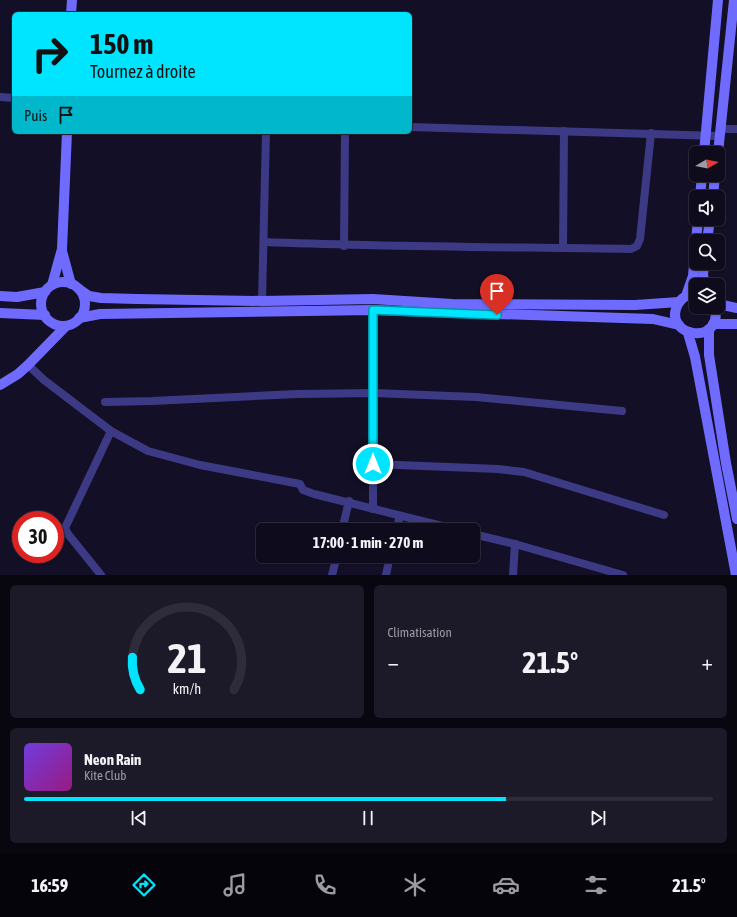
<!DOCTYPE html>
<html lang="fr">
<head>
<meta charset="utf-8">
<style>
	:root { --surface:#0e0b1c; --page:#1c1929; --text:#f1f3f6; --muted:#9b9ba3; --line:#2e2b3b; --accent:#00e5ff }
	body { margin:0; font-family:"Asap Condensed",sans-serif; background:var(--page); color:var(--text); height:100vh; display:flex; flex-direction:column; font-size:15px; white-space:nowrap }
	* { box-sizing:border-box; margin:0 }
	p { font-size:13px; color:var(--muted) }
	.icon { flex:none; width:22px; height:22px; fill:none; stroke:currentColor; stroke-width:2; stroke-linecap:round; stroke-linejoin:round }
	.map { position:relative; height:575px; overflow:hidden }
	.details { display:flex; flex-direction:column; gap:10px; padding:10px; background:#08060f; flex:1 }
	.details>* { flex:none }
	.hud { position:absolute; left:12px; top:12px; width:400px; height:122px; border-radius:6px; box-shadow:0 1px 3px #0004,0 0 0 1px var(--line); background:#00e5ff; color:#111; overflow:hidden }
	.needle { width:26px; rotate:80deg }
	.tools { position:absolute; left:689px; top:146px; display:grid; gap:8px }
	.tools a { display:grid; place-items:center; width:36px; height:36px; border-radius:6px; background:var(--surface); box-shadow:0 1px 3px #0004,0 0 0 1px var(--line); font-size:20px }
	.speed { position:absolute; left:12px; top:511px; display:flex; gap:8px; font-size:20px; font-weight:700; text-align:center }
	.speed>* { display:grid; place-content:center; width:52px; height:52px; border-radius:50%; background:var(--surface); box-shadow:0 1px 3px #0004,0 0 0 1px var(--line); line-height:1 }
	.speed .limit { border:6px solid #d22; background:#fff; color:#111 }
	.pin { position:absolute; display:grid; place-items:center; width:34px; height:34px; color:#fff; margin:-41px -17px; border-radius:50% 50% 50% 0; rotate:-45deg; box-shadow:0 0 4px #0007 }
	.pin .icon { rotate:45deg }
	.me { position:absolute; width:44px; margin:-22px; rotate:0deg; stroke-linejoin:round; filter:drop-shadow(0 0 3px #0008) }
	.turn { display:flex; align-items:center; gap:14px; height:84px; padding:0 12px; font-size:18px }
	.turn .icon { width:52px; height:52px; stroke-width:2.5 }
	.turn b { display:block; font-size:28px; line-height:34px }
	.then { display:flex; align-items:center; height:38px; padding:0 12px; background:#0003; gap:8px; font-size:15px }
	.big { font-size:30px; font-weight:700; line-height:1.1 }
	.details .tile { flex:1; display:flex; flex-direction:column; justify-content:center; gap:6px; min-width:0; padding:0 14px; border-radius:6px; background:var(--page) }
	.details .dial { align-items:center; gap:0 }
	.dial svg { height:104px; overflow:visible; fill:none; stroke:var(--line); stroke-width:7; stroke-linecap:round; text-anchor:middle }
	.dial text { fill:var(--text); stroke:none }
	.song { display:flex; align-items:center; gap:12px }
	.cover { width:48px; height:48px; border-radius:6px; background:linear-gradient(135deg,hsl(260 70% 55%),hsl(310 70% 35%)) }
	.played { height:4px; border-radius:2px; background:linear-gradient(90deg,var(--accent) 70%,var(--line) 70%) }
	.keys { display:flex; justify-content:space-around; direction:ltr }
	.heat { display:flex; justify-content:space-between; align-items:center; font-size:22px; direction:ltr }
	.details .tiles { flex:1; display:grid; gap:10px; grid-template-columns:1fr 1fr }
	.tile:last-child { grid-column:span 2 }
	.trip { position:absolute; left:256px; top:523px; width:224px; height:40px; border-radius:6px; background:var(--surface); box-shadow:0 1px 3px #0004,0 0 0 1px var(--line); font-weight:700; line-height:40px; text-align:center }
	.tabs { display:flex; height:64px; justify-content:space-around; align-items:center; background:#06040b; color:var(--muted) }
	.tabs .icon { width:28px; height:28px }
	.tabs .current { color:var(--accent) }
	.tabs b { font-size:18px; color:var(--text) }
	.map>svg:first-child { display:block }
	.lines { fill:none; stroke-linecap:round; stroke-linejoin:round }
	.street { stroke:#3d3a85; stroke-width:8 }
	.secondary { stroke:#6f6bff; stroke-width:10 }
	.route-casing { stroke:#0095a6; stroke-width:10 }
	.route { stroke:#00e5ff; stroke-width:7 }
</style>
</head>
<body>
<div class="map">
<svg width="737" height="575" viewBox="0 0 737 575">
	<rect width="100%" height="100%" fill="#130f26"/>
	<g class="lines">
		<g class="street">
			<polyline points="0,97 14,98"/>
			<polyline points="410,127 719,136"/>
			<polyline points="720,129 737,129"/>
			<path d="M264,242C386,247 509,247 631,249L637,246L640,239L651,133"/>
			<polyline points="344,246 345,132"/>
			<polyline points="563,248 564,131"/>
			<polyline points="262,301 266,132"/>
			<polyline points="373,310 373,509"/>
			<polyline points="28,365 44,380 111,431 148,451 200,465 300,484 303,490 314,494 458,530"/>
			<polyline points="105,402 152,401 297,394 374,393 476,397 622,411"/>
			<polyline points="373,464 498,469 524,472 664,515"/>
			<polyline points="342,530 349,501"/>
			<polyline points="396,530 400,516"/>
			<polyline points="473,534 515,544 623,575"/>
			<polyline points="101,575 68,534 65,528 111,431"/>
			<polyline points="332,575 337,556"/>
			<polyline points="386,575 390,556"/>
			<polyline points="513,575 515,544"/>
		</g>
		<g class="secondary">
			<polyline points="71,14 72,0"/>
			<polyline points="704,153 718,0"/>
			<polyline points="718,153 734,0"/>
			<polyline points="700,197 702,175"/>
			<polyline points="713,197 715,175"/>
			<polyline points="707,241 710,219"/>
			<polyline points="62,251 71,284"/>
			<polyline points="704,263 703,275 705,285"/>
			<circle cx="63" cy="304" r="22"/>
			<polyline points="52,285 62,249 67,132"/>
			<polyline points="79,289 89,296 101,298 137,299 262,301 373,299 452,304 635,305 679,302"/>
			<path d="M696,294C688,294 682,297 678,304C661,336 723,348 715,307"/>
			<polyline points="0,296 17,297 45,292"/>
			<polyline points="686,296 693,276 698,219"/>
			<polyline points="718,304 737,308"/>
			<polyline points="0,313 45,315"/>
			<polyline points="79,318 100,314 373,310 653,319 679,325"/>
			<polyline points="713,324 737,324"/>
			<polyline points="709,329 709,355 726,463 737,519"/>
			<polyline points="688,333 695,357 736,575"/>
			<polyline points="0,385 18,374 28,365 66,326"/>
		</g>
	</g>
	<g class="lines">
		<defs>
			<polyline id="route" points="373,464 373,310 497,315"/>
		</defs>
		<use href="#route" class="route-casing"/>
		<use href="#route" class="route"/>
	</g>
</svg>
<div class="tools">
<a><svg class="needle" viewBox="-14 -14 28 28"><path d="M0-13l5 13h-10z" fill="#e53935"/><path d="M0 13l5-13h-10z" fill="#9b9ba3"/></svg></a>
<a><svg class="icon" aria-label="sound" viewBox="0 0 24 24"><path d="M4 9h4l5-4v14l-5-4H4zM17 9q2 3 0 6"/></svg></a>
<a><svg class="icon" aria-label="search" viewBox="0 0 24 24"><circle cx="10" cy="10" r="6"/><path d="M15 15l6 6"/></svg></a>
<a><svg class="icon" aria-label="layers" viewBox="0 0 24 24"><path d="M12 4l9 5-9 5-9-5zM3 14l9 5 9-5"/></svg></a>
</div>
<div class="speed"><div class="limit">30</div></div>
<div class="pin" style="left:497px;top:315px;background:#d93025"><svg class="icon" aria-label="arrive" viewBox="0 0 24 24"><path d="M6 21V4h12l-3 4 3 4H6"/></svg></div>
<svg class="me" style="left:373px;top:464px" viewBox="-20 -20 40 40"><circle r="17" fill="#00e5ff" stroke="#fff" stroke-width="3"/><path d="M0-11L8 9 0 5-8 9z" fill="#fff"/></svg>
<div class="trip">17:00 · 1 min · 270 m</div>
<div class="hud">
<div class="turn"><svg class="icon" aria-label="right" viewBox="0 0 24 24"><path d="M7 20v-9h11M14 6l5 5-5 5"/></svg><div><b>150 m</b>Tournez à droite</div></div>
<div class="then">Puis<svg class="icon" aria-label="arrive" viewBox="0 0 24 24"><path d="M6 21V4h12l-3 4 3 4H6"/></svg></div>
</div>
</div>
<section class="details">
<div class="tiles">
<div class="tile dial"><svg viewBox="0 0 100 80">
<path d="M14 69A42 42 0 1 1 86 69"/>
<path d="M14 69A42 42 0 0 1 8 44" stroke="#00e5ff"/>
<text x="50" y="56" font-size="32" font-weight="700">21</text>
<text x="50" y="72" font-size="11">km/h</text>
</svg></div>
<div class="tile"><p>Climatisation</p>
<div class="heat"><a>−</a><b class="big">21.5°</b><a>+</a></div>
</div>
<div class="tile">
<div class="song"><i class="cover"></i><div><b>Neon Rain</b><p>Kite Club</p></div></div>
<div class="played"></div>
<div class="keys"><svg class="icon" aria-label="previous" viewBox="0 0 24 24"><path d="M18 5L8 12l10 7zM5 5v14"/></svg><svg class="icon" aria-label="pause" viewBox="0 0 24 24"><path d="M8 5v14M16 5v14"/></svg><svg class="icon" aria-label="next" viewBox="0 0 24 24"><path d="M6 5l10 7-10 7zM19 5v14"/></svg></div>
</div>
</div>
</section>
<nav class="tabs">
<b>16:59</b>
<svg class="icon current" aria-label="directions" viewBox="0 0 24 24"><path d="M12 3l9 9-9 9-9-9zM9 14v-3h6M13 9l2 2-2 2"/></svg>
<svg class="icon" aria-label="music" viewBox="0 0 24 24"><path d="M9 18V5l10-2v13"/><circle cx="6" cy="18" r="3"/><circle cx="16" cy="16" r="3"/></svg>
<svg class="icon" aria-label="phone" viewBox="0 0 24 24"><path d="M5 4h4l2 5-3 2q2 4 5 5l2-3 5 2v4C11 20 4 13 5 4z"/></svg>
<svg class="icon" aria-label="climate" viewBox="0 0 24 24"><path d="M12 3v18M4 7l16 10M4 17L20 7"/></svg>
<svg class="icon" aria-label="car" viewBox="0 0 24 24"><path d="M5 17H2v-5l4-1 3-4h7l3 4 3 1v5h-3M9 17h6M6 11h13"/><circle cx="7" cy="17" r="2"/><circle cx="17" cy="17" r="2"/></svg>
<svg class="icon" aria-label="filters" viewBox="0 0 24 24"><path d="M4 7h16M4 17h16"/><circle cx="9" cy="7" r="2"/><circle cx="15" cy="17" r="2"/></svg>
<b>21.5°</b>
</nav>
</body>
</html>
